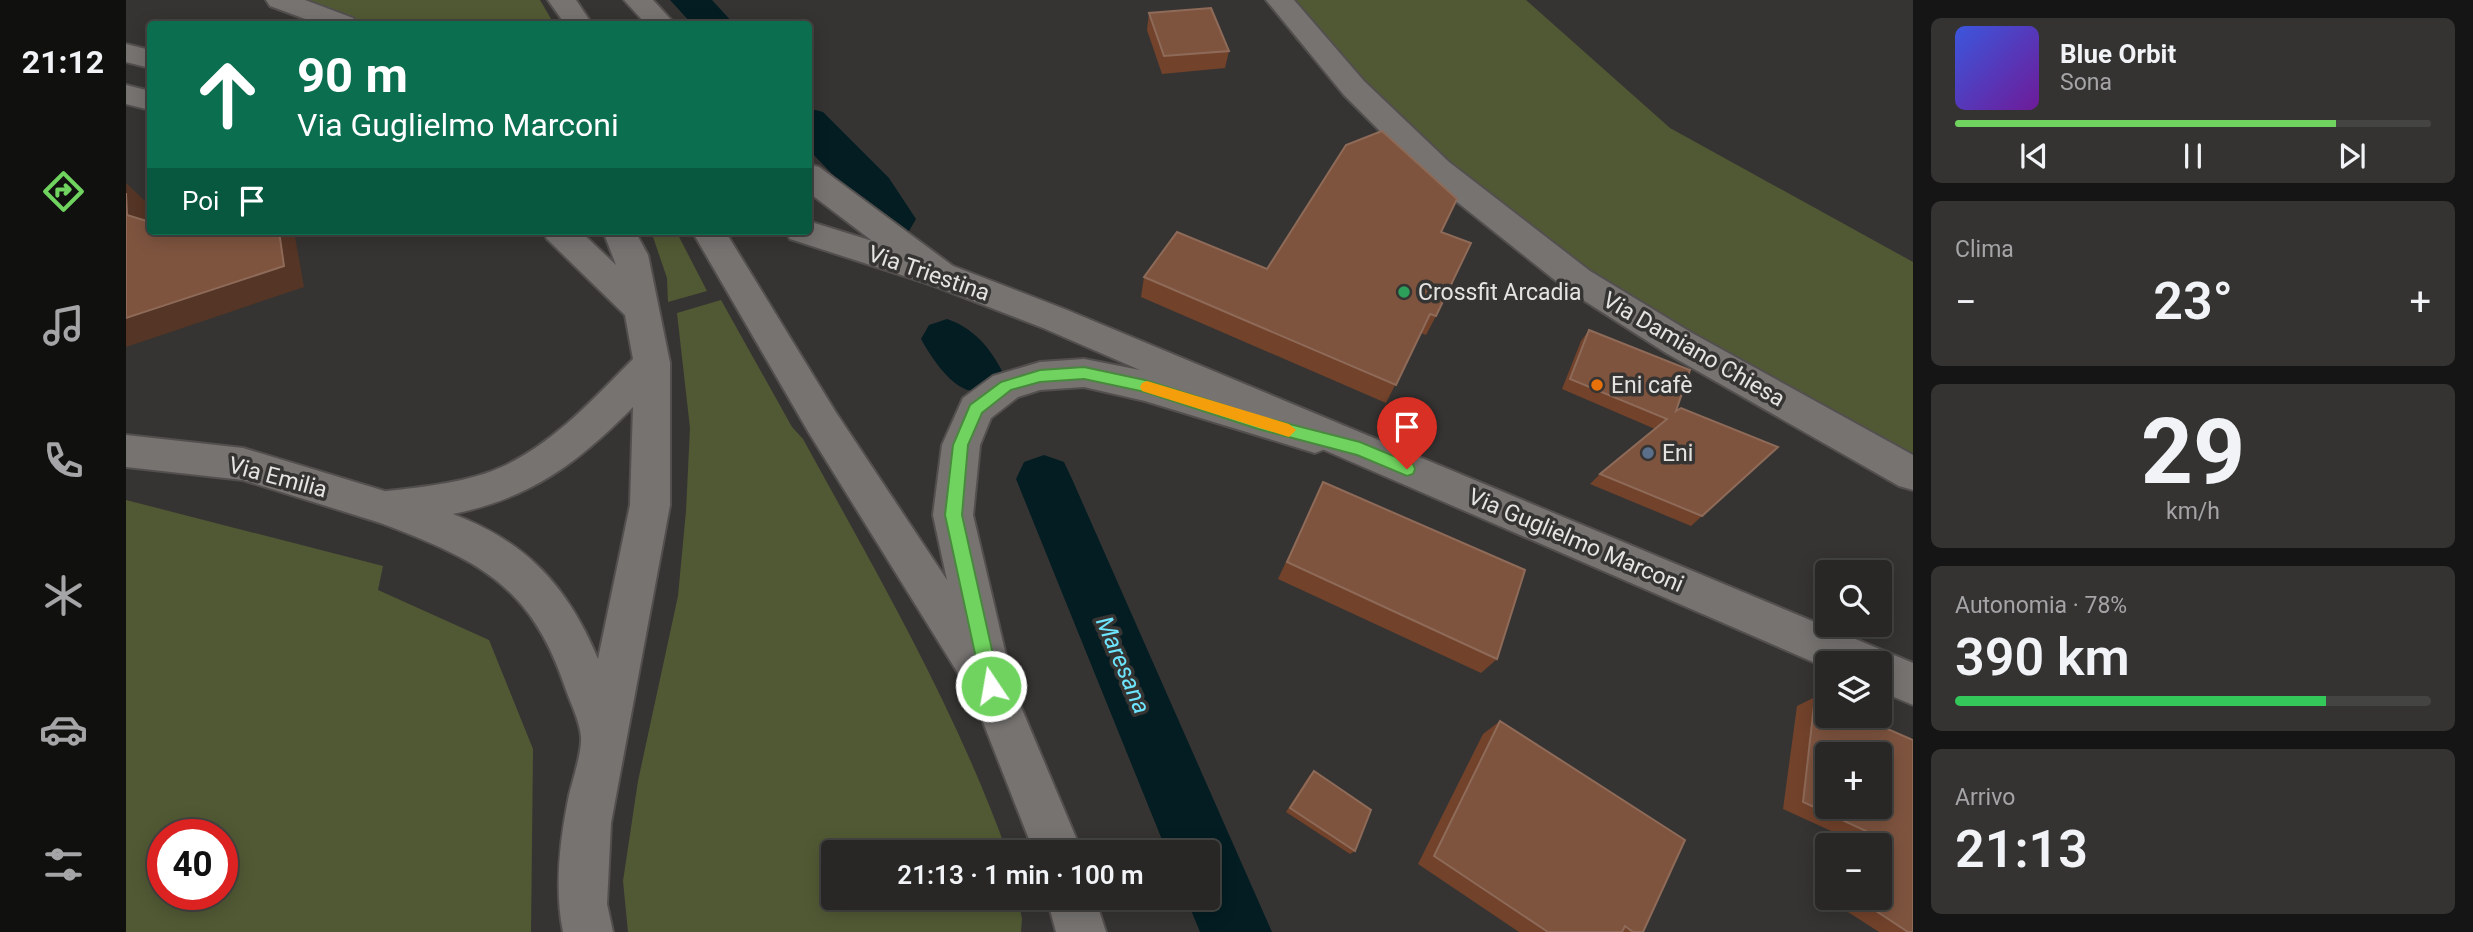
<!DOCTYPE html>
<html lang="it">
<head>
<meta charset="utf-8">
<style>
	:root { --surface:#282726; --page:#343332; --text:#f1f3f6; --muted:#a5a5a7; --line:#444443; --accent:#70d35f }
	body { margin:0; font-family:Roboto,sans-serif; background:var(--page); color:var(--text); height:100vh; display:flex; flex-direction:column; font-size:26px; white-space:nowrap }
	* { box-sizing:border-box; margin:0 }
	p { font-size:23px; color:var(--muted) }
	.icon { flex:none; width:38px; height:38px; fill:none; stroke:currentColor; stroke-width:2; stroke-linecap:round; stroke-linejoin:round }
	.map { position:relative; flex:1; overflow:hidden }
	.side { display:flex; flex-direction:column; gap:18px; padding:18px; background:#161515; width:560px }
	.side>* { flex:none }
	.banner { position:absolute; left:21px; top:21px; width:665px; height:214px; border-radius:7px; box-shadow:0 4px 18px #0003,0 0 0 2px var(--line); background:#0b6e4f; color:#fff; overflow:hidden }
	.tools { position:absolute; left:1689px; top:560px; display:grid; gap:14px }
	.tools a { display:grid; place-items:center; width:77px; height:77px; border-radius:7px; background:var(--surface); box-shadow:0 4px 18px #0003,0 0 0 2px var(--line); font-size:35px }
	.speed { position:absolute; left:21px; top:819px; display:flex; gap:14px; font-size:35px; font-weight:700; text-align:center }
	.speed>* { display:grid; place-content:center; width:91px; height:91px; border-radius:50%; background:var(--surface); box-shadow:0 4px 18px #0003,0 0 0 2px var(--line); line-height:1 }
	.speed .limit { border:10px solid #d22; background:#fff; color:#111 }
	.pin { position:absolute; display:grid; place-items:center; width:60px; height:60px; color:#fff; margin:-72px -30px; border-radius:50% 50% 50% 0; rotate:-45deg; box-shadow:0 0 7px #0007 }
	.pin .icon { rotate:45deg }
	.me { position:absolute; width:77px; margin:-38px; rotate:348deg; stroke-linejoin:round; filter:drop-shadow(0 0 5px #0008) }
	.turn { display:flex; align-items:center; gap:24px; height:147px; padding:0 35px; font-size:32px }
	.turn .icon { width:91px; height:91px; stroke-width:2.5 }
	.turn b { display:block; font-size:49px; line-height:60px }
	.then { display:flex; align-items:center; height:66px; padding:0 35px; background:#0003; gap:14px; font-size:26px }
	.big { font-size:52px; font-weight:600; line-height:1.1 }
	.side .card { flex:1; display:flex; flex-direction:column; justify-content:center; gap:10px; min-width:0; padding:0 24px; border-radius:10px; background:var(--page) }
	.side .dial { align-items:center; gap:0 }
	.dial b { font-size:91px; line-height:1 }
	.song { display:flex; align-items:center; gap:21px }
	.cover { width:84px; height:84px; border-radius:10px; background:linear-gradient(135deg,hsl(230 70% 55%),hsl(280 70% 35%)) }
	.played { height:7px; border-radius:4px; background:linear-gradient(90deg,var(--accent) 80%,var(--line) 80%) }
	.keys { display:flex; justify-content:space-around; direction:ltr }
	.heat { display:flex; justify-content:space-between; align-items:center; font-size:38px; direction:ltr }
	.charge { height:10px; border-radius:5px; background:linear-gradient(90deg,#34c759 78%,var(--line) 0) }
	.trip { position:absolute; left:695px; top:840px; width:399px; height:70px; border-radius:7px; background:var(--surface); box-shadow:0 4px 18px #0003,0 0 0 2px var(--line); font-weight:600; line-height:70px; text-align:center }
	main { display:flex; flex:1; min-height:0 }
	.dock { display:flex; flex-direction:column; width:126px; justify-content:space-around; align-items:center; background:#10100f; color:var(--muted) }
	.dock .icon { width:49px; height:49px }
	.dock .on { color:var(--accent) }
	.dock b { font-size:32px; color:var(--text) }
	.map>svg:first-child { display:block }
	.green { fill:#515934; fill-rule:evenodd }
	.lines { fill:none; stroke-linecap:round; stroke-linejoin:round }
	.canal { fill:#031d22; fill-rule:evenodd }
	.minor-casing { stroke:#524f4e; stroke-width:4 }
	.tertiary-casing { stroke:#524f4e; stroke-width:4 }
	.secondary-casing { stroke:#524f4e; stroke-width:4 }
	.minor { fill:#767371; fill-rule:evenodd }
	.tertiary { fill:#767371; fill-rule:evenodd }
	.secondary { fill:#767371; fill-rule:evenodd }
	.wall { fill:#72422b }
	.shaded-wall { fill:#553525 }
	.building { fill:#7e543f; stroke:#8e6a58; stroke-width:2; fill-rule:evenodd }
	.route { fill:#70d35f; stroke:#49893e; stroke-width:2 }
	.slow { fill:#f59e0b }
	.leisure-dot { fill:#2e9e5b; stroke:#363432; stroke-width:2.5 }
	.food-dot { fill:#e8710a; stroke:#363432; stroke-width:2.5 }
	.service-dot { fill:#5c6f8a; stroke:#363432; stroke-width:2.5 }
	.labels { text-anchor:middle; stroke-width:7; stroke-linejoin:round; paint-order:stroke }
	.street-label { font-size:23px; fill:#e5e4e3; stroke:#363432 }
	.poi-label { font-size:23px; fill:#e5e4e3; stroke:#363432; text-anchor:start }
	.water-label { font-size:24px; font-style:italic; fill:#6ee5fe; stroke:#363432 }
</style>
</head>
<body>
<main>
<nav class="dock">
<b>21:12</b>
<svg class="icon on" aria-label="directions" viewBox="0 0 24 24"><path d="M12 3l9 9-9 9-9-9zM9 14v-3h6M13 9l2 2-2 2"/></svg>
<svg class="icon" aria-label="music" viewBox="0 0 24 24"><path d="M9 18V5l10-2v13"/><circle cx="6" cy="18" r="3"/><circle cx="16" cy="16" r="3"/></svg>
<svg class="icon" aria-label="phone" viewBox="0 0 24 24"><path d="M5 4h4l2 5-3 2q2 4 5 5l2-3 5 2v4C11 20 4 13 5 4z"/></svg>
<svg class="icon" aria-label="climate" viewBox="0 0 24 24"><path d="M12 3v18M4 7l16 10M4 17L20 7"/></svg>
<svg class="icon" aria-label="car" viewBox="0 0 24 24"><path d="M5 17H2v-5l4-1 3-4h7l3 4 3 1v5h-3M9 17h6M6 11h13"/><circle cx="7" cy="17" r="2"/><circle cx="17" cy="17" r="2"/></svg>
<svg class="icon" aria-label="filters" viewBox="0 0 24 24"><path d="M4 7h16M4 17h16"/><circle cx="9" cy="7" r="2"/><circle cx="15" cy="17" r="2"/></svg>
</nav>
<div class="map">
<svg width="1787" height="932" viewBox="0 0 1787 932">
	<rect width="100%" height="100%" fill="#363432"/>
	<g class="green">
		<polygon points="177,0 414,0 428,24 243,24"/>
		<polygon points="1144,0 1400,0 1544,128 1787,262 1787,458 1351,213 1170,40"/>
		<polygon points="525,231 550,231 581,291 542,302 541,278"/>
		<path d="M595,300L666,427L677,439C751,574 829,707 881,852H707V898H892L896,919L895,932H502L497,881L512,781L552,596L560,511L564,428L551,313Z"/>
		<path d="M0,500L257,566L252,590L363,640L407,749L405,932H0ZM37,835H96V894H37Z"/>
	</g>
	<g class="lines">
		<g class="canal">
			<polygon points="544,0 586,0 608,24 566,24"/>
			<polygon points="682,108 697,112 763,178 790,219 783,231 766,236 749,231 731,200 682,149"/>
			<path d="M821,319C846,327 864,347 876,371L869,386C864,387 857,391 852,391C828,394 805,357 795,339L803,325Z"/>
			<polygon points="918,455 938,462 946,479 1146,932 1074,932 1060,898 1082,898 1082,852 1041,852 890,479 898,462"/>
		</g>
		<defs>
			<g id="minor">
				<polygon points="1140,0 1168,0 1238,81 1323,162 1464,271 1566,333 1787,455 1787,490 1773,486 1540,353 1440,289 1301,178 1218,95"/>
				<polygon points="0,435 117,448 275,496 281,508 275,520 261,525 117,480 0,467"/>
			</g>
			<g id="tertiary">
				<polygon points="140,0 179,0 227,18 231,24 193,24 144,6"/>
				<polygon points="422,0 450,0 466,24 439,24"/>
				<polygon points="498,0 527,0 549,24 520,24"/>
				<polygon points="0,85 24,91 24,110 0,104"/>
				<polygon points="682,164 693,167 827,266 832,275 827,284 815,288 803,284 682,192"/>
				<path d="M417,231H454L490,265L477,231H509L522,255L544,363V505L485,823L481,904L487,932H437C428,887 434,839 443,795C447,779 456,752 455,737C454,721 444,702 439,687C403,579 345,558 247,520L241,508L247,496L261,491C298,487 344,482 378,466C429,442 468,398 507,359L499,315L421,239ZM507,407L504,505L472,659C442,587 401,542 327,514C405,498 452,463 507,407Z"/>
				<polygon points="566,231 599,231 709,411 821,580 807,515 816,445 837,398 867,376 914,362 958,359 1019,371 1202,426 1208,437 1202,448 1189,453 1019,401 958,387 914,390 892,397 865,418 854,445 847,515 882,664 879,669 956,852 908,852 848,699 683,433"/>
				<polygon points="921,898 969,898 980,932 930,932"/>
			</g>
			<g id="secondary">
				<polygon points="0,44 24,50 24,68 0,62"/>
				<polygon points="682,221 827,266 941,310 1787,663 1787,705 1754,691 1754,663 1701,663 1701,668 917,328 803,284 664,239 660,231 682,231"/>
			</g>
		</defs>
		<use href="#minor" class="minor-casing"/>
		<use href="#tertiary" class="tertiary-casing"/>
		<use href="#secondary" class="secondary-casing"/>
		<use href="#minor" class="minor"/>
		<use href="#tertiary" class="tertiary"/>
		<use href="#secondary" class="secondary"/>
	</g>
	<g class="wall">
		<polygon points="1023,13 1103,51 1099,68 1036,74 1021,30"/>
		<polygon points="1315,232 1310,316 1300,335 1295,333 1260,403 1015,297 1018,277 1141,269"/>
		<polygon points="1463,330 1550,411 1576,516 1565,526 1464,484 1474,474 1529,429 1436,389 1455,341"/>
		<polygon points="1197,482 1371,659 1355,673 1152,579"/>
		<polygon points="1689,697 1787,740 1787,932 1753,932 1722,912 1727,898 1754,898 1754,845 1736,845 1657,809 1671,706"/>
		<polygon points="1374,721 1517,932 1393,932 1292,864 1357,734"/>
		<polygon points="1188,771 1229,851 1224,854 1160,812 1183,776"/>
	</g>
	<g class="shaded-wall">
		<polygon points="0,183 22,204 24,237 1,215"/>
		<polygon points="153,231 168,231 178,287 0,347 0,318"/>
	</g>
	<g class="building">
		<polygon points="1085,8 1103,51 1038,56 1023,13"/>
		<polygon points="1256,131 1331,199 1315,232 1345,243 1310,316 1304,314 1270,385 1018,277 1051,232 1141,269 1220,145"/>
		<polygon points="0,193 1,215 24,222 24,231 153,231 158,266 0,318"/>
		<polygon points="1463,330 1564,370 1550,411 1555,408 1652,447 1576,516 1474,474 1541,419 1444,379"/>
		<polygon points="1197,482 1399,570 1371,659 1161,562"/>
		<path d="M1689,697L1701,702V716H1732L1787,740V932H1782L1744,907L1748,898H1754V880L1766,843L1677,802ZM1701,754H1754V807H1701Z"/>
		<polygon points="1374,721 1559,840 1517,932 1507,932 1499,926 1496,932 1422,932 1308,856"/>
		<polygon points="1188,771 1245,810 1229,851 1164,808"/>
	</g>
	<polygon class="route" points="958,367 1019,380 1132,416 1234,442 1287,464 1289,469 1287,474 1281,476 1231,455 1132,429 1019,392 958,379 914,382 885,390 856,413 842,445 836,515 874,686 872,693 865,695 859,693 856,686 819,515 827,445 844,405 875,382 914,370"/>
	<polygon class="slow" points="1021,381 1163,424 1170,430 1163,437 1016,391 1014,387 1016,383"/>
	<circle class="leisure-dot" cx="1278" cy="292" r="7"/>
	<circle class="food-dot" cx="1471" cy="385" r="7"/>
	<circle class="service-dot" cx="1522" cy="453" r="7"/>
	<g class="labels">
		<g class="street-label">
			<text transform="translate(803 273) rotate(19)" y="8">Via Triestina</text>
			<text transform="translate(1568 349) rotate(30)" y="8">Via Damiano Chiesa</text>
			<text transform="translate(152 477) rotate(15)" y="8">Via Emilia</text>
			<text transform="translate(1450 540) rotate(23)" y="8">Via Guglielmo Marconi</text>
		</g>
		<g class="poi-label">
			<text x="1292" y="300">Crossfit Arcadia</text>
			<text x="1485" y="393">Eni cafè</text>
			<text x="1536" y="461">Eni</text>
		</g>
		<g class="water-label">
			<text transform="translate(997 665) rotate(67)" y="8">Maresana</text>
		</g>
	</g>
</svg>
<div class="tools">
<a><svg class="icon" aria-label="search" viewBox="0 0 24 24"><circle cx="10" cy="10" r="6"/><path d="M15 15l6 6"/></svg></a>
<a><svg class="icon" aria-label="layers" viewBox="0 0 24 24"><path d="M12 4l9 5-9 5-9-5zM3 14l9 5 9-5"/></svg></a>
<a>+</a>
<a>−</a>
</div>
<div class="speed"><div class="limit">40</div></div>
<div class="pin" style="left:1281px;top:469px;background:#d93025"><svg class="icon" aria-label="arrive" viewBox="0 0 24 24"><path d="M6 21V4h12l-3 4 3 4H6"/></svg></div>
<svg class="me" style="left:865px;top:686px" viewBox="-20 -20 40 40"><circle r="17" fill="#70d35f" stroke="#fff" stroke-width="3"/><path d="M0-11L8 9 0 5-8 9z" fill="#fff"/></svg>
<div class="trip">21:13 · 1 min · 100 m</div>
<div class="banner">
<div class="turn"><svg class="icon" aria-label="ahead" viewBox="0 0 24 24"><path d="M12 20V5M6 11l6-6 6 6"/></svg><div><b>90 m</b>Via Guglielmo Marconi</div></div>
<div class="then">Poi<svg class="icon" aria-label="arrive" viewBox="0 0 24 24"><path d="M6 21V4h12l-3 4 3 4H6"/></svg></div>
</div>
</div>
<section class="side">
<div class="card">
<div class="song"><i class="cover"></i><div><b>Blue Orbit</b><p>Sona</p></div></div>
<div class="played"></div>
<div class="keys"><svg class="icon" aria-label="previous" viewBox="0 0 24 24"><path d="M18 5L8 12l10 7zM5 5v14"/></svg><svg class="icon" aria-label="pause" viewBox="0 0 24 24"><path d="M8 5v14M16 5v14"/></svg><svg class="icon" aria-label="next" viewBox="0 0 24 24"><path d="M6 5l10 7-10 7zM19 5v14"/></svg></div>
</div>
<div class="card"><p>Clima</p>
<div class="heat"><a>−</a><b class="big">23°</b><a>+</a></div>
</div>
<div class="card dial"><b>29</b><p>km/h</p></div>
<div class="card"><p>Autonomia · 78%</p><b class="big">390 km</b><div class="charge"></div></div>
<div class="card"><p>Arrivo</p><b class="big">21:13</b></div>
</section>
</main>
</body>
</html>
